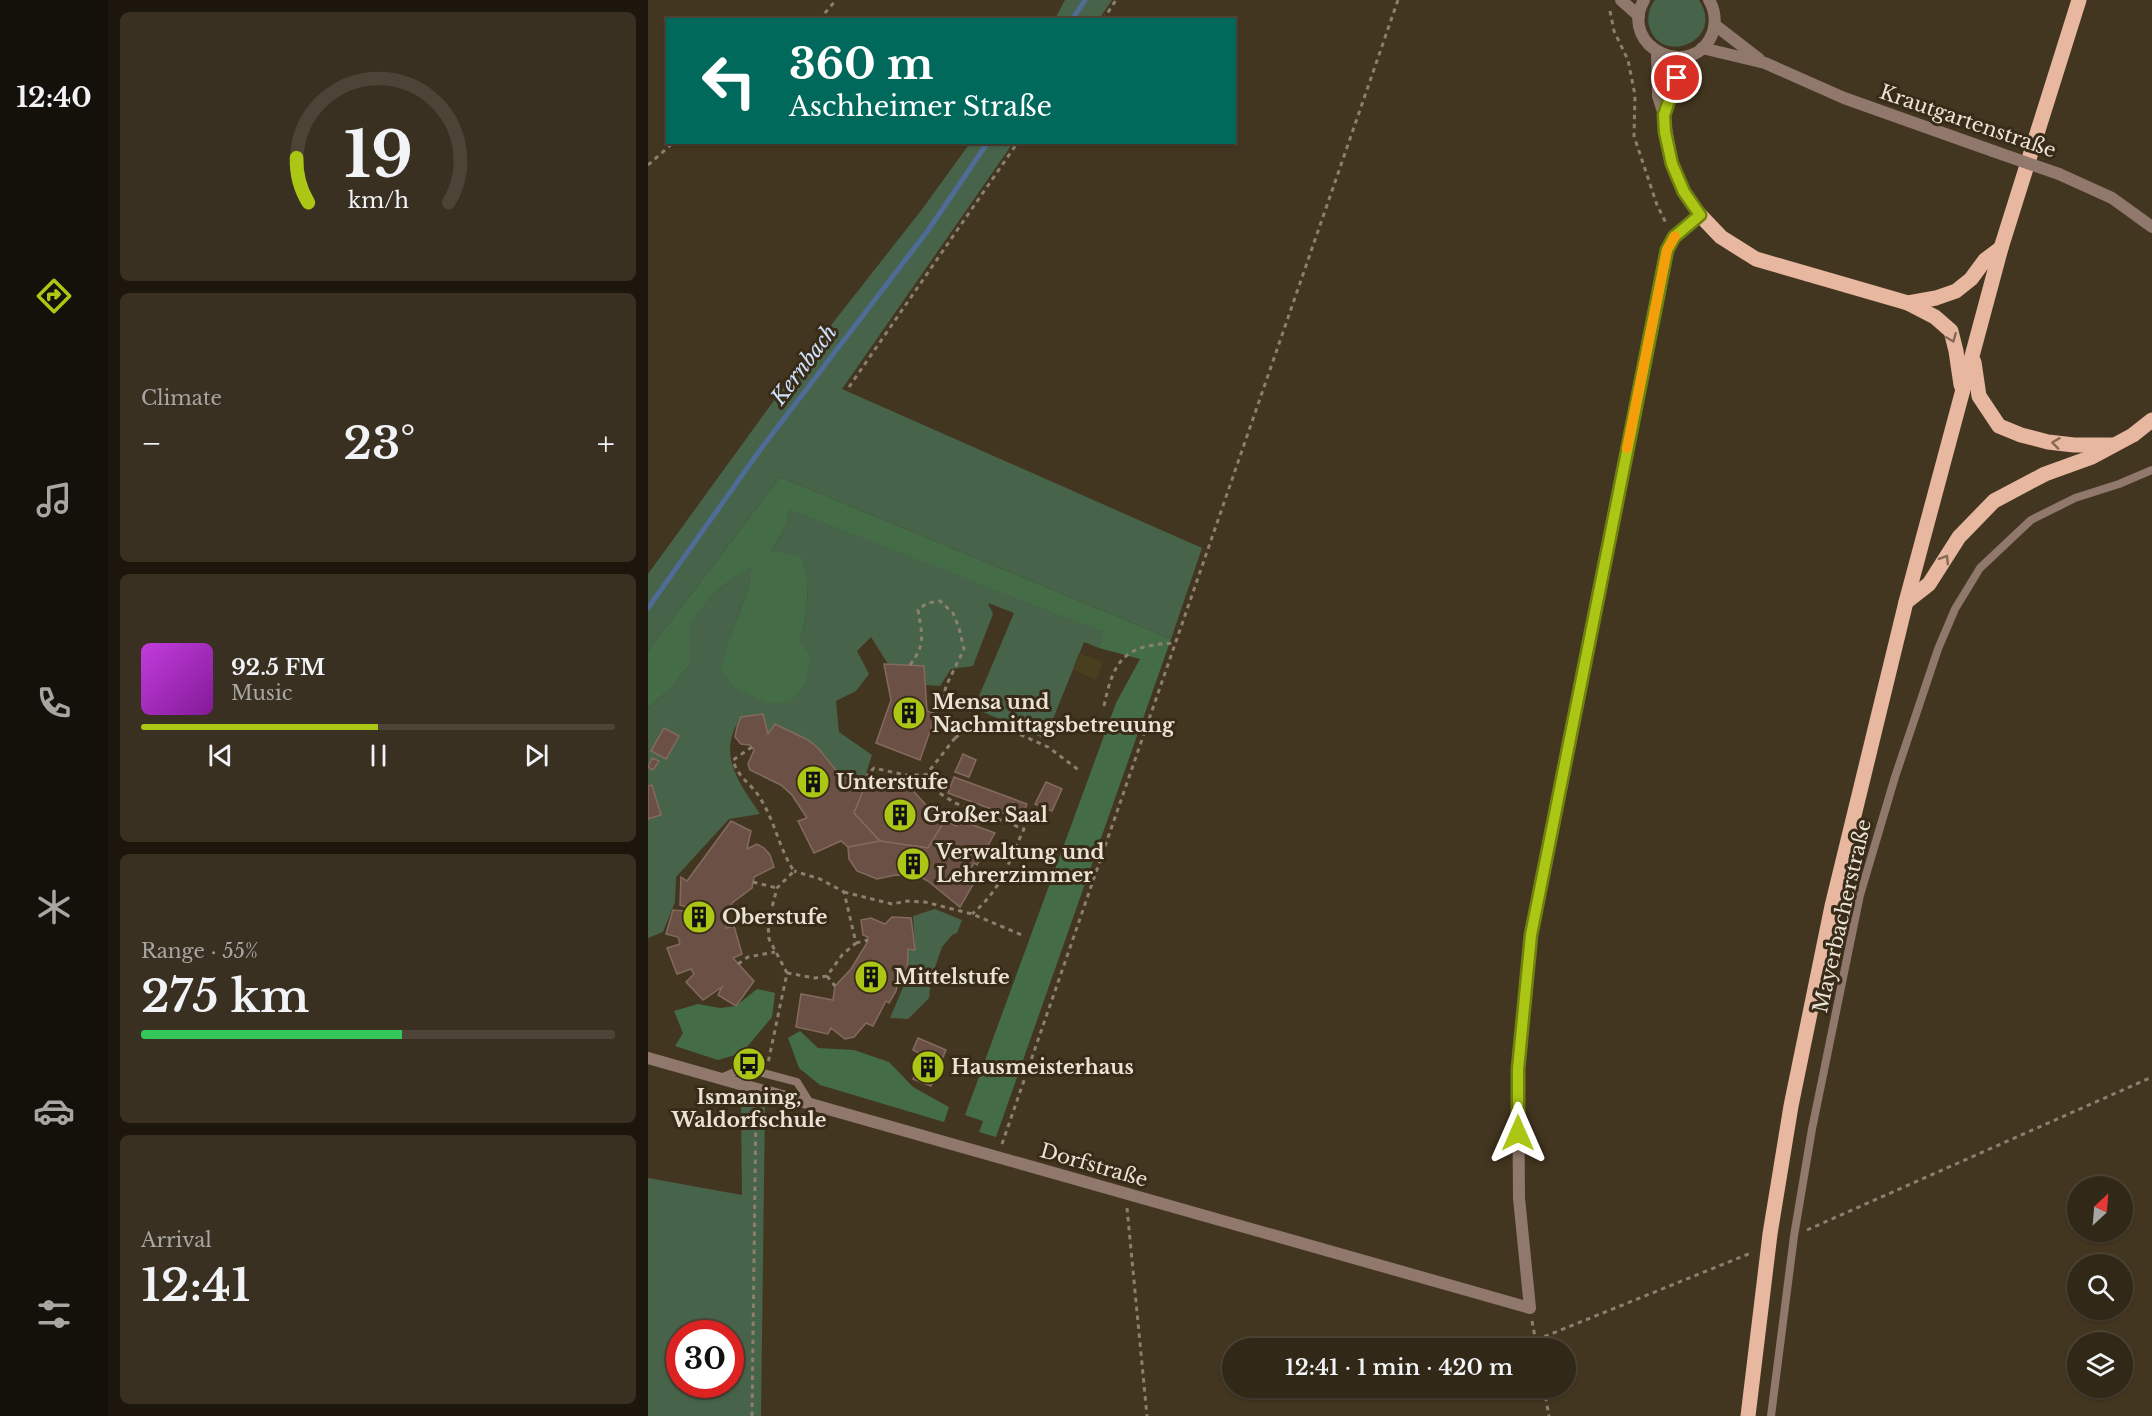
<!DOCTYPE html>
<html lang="en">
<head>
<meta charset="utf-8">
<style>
	:root { --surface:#322818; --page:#3a3021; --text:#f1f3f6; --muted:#a8a6a2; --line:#4d4437; --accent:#abc615 }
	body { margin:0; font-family:"Libre Baskerville",serif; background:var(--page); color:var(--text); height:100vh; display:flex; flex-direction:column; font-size:22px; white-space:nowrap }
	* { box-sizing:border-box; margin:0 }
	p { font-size:20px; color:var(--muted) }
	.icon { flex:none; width:33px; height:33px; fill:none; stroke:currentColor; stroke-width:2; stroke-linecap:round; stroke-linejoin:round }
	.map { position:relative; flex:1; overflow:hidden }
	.panel { display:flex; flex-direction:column; gap:12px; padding:12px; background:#1c160d; width:540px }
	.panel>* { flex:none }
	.guide { position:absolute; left:18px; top:18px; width:570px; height:126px; border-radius:0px; box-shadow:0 2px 4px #0004,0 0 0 2px var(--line); background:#00695c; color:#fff; overflow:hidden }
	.needle { width:39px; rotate:26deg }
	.controls { position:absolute; left:1419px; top:1176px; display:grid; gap:12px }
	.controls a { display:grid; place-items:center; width:66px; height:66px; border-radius:50%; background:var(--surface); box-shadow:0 2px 4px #0004,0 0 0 2px var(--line); font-size:30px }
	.speed { position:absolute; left:18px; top:1320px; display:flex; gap:12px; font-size:30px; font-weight:700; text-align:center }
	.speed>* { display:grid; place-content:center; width:78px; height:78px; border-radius:50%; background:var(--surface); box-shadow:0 2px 4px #0004,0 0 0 2px var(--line); line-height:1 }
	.speed .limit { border:9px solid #d22; background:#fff; color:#111 }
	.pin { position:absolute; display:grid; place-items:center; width:51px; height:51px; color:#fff; margin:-26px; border:3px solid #fff; border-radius:50%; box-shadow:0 2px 6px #0007 }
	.me { position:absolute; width:66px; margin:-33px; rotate:0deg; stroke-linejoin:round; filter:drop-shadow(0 0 4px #0008) }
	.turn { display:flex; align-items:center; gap:21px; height:126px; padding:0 24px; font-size:27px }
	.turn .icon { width:78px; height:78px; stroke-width:2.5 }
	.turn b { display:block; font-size:42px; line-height:51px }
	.big { font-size:45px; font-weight:600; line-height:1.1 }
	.panel .card { flex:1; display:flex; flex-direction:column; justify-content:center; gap:9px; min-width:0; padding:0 21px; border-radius:9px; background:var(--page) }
	.panel .dial { align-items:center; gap:0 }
	.dial svg { height:156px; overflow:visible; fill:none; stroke:var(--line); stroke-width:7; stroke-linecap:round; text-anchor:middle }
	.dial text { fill:var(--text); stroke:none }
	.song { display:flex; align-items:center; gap:18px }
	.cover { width:72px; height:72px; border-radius:9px; background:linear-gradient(135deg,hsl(290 70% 55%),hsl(290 70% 35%)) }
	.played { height:6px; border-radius:3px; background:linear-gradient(90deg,var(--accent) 50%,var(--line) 50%) }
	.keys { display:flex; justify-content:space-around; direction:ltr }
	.heat { display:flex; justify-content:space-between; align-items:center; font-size:33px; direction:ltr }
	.charge { height:9px; border-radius:4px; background:linear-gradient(90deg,#34c759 55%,var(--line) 0) }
	.trip { position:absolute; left:574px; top:1338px; width:354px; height:60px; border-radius:30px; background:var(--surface); box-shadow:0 2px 4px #0004,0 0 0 2px var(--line); font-weight:600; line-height:60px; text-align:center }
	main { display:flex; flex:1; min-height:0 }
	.dock { display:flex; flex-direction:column; width:108px; justify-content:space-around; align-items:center; background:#14100a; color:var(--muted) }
	.dock .icon { width:42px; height:42px }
	.dock .selected { color:var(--accent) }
	.dock b { font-size:27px; color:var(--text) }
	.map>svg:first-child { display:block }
	.green { fill:#476349; fill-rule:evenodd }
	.forest { fill:#446d47 }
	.sand { fill:#483f1f }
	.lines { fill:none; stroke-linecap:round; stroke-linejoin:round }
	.stream { stroke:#4e6c96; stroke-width:5 }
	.building { fill:#6a5045; stroke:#846a5e; stroke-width:1.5 }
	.path { stroke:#8b806e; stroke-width:3; stroke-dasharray:4.5 4.5; stroke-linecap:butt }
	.service { stroke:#90786c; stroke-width:8 }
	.minor { stroke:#90786c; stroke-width:12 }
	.primary { stroke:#e7b79f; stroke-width:15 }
	.minor-bridge { stroke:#90786c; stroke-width:12 }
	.oneway { stroke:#876a54 }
	.route-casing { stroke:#6f810e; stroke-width:15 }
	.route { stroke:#abc615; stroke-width:10 }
	.slow { stroke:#f59e0b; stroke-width:10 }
	.labels { text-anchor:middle; stroke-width:6; stroke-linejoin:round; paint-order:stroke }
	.street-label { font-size:20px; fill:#ece3d7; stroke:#382b17 }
	.poi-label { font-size:20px; font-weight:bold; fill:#ece3d7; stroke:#382b17; text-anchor:start }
	.water-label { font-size:21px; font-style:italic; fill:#cde0fb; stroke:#382b17 }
</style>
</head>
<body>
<main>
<nav class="dock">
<b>12:40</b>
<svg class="icon selected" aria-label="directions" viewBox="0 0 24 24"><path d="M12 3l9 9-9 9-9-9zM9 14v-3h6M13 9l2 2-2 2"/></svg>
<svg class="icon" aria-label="music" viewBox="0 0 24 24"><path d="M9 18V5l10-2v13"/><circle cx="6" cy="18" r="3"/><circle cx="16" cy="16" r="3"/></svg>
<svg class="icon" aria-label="phone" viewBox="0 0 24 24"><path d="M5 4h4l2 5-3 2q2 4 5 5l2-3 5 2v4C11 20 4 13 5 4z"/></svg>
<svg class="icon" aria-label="climate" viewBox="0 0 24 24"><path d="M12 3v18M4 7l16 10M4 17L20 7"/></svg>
<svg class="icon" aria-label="car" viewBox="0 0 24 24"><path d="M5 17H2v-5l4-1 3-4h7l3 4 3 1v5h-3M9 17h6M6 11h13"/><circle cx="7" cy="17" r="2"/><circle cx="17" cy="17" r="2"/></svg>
<svg class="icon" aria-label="filters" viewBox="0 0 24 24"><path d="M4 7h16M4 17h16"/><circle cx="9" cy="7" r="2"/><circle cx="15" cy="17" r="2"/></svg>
</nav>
<section class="panel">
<div class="card dial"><svg viewBox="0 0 100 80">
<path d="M14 69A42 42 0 1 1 86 69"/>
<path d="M14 69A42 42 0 0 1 8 46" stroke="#abc615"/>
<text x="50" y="56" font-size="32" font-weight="700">19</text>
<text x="50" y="72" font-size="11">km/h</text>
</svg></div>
<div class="card"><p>Climate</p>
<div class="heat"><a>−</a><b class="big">23°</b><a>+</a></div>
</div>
<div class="card">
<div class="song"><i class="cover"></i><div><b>92.5 FM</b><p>Music</p></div></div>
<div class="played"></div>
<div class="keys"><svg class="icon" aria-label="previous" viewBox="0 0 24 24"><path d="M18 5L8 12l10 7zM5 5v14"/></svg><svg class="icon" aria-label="pause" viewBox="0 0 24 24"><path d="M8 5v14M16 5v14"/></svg><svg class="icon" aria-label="next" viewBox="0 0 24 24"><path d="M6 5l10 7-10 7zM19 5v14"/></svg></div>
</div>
<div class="card"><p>Range · 55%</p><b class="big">275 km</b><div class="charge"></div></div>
<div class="card"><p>Arrival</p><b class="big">12:41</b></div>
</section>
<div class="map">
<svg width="1504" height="1416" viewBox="0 0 1504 1416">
	<rect width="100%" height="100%" fill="#433620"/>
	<g class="green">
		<polygon points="417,0 464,0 451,19 407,19"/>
		<path d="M1007,0H1051C1078,41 1012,67 1001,26C999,16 1001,8 1007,0Z"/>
		<polygon points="322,143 365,143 194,389 554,548 523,639 132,477 0,651 0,574 151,366 275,208"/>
		<path d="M141,508L456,632L451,648L436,642L397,739L326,708L366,613L340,603L345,614L325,666L303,669L292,686L278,685L276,666L240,664L223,637L209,651L221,674L208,691L188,701L191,732L224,755L214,786L192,775L170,748L128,724L120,734L115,714L93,717C68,755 91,782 112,814L81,819L28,877L27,902L15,932L0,938V708L23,688L41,665V624L66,592L105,565L101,586L82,637L152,642L158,616L160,583L123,551L139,524Z"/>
		<polygon points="287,909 314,920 309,933 304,935 294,947 283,979 281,998 260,1019 242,1018 259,978 260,949 267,950 265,916"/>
		<path d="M117,1106L113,1416H0V1178L94,1195L93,1107ZM32,1334H82V1384H32Z"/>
	</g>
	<g class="forest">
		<polygon points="132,477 523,639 348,1137 331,1132 335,1121 317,1115 468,703 492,659 451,648 455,632 141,509 139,524 123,551 153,556 160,583 158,616 152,642 163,657 157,684 141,703 120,703 86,688 73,669 82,637 101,586 104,566 66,592 42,624 41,665 23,688 0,708 0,651"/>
		<polygon points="109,989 127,993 124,1017 94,1053 70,1060 27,1046 35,1033 26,1011 50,1004 72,1008 88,1006"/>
		<polygon points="152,1031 170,1048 206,1050 241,1062 265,1087 301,1107 296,1122 172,1085 151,1068 140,1038"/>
	</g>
	<polygon class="sand" points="431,653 455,662 448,680 425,670"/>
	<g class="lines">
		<g class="stream">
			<polyline points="424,20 437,0"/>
			<polyline points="0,608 112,450 281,229 340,142"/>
		</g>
	</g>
	<g class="building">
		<polygon points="236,664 276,666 279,711 288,714 272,760 228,743 243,700"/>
		<polygon points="115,714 120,734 127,724 160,740 170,748 192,775 217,787 206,813 232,841 200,847 193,841 166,853 150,821 159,818 144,795 133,785 102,770 100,764 106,750 102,745 93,744 87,737 89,727 93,717"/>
		<polygon points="16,728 31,736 18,759 3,751"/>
		<polygon points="315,754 328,760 321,777 307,772"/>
		<polygon points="4,758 11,761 5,770 0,767"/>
		<polygon points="306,777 379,804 373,820 300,793"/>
		<polygon points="220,779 239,784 259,784 278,805 299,818 280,848 232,841 206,813"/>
		<polygon points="398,782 414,789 404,811 387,804"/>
		<polygon points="4,785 13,815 0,819 0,786"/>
		<polygon points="297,820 308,826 311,820 347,833 329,865 326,863 319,874 327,881 312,907 280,881 271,876 248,875 229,879 209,871 201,859 200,847 232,841 280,848"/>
		<polygon points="83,821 103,831 99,849 109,844 116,848 122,855 126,867 106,877 104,888 84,903 78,923 78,928 86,926 94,954 85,958 106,981 88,1006 70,995 74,987 55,1000 38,982 46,974 43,969 29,974 19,948 32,944 30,937 18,934 25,910 37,911 38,907 32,905 33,877 39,881"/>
		<polygon points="244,917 263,918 267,950 260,949 259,978 251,977 248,991 241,1003 238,1001 225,1026 218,1023 206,1037 197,1039 183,1028 180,1034 148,1027 153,994 185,1000 187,986 203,969 219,943 220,937 215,935 213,920 223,918 237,924"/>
		<polygon points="270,1038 298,1050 283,1086 265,1079 275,1055 265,1050"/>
	</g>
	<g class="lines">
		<g class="path">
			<polyline points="962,11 966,31 980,60 987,95 986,136 1009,205 1019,225"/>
			<polyline points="171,20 188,0"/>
			<polyline points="455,20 468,0"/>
			<polyline points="0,165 26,142"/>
			<polyline points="201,387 370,142"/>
			<path d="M262,665C278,644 274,635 270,610L279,603L292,601L305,613L311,628L316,649L298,686L295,701L299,725L307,738L278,775"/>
			<path d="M456,706C466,658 477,645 527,643"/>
			<polyline points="307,738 322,727 344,722 400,747 432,771"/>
			<path d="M104,747L85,760C90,778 103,783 112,798C127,821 131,849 146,871L129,888L120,923L121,939L139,973L120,1063"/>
			<path d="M214,786L220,774L226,768L257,775H278L282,787L307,803L376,829C360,863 354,889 324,914"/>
			<polyline points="105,882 129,888"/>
			<polyline points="196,892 244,904 259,901 277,902 324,914 374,935"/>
			<polyline points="208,943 220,940"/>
			<polyline points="90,964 100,957 127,952"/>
			<polyline points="139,973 167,978 179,976 194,955 208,943 196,892 172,879 146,871"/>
			<polyline points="179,976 187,986"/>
			<polyline points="354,1144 750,0"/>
			<polyline points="479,1208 499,1416"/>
			<polyline points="1159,1230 1504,1077"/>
			<polyline points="884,1321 889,1348"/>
			<polyline points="888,1340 1103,1253"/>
			<polyline points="896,1388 901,1416"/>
			<polyline points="104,1416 108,1103"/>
		</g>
		<g class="service">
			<polyline points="73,1078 96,1068 149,1082 162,1103"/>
			<polyline points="1123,1416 1146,1236 1164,1129 1212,895 1247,777 1290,649 1307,609 1332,568 1383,520 1427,498 1471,484 1504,470"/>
		</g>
		<g class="minor">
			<polyline points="973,0 991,16"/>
			<path d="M996,0C969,48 1047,83 1065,32C1068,21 1067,10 1061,0"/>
			<polyline points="1067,25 1111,59"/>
			<polyline points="1054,48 1117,63 1196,98 1345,151"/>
			<polyline points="1016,115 1035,57"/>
			<polyline points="1411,174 1464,198 1504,227"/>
			<polyline points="0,1058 882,1308 871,1198 870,1069 883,935 1019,250 1026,237 1052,215 1036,192 1024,164 1016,115 1010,96 1009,52"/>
		</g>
		<g class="primary">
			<polyline points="1052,215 1073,237 1108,259 1260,303 1287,317 1303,331 1308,351 1313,385"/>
			<polyline points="1260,303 1288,298 1308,291 1323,279 1337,260 1353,248"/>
			<polyline points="1326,362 1331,396 1351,426 1373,435 1400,442 1426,445 1463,445"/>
			<polyline points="1258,602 1281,584 1311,537 1346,501 1397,474 1444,457 1485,435 1504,420"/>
			<polyline points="1100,1416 1122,1234 1143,1106 1184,906 1258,602 1353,248 1431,0"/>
		</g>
		<polyline class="minor-bridge" points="1345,151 1411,174"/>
	</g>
	<defs><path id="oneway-chevron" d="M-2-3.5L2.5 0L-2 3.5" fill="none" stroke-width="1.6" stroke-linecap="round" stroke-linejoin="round" transform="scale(1.5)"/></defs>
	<g class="oneway">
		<use href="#oneway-chevron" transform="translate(1304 338) rotate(68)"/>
		<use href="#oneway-chevron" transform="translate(1408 443) rotate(-173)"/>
		<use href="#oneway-chevron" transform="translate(1297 559) rotate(-58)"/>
	</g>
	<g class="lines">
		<defs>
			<polyline id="route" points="870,1133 870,1069 883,935 1019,250 1026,237 1052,215 1036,192 1024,164 1017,132 1016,115 1029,78"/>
		</defs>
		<use href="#route" class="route-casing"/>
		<use href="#route" class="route"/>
		<polyline class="slow" points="979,448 1019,250 1027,236"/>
	</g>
	<defs>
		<symbol id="building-disc" viewBox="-11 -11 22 22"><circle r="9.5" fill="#abc615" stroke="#382b17"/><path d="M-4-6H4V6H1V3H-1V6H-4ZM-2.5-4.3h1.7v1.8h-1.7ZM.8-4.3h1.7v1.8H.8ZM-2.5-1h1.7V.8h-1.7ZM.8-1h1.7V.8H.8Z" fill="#111"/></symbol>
		<symbol id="bus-disc" viewBox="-11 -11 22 22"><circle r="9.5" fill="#abc615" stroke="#382b17"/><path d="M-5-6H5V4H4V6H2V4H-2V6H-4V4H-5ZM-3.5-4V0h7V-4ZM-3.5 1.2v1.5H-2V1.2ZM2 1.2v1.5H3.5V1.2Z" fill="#111"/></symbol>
	</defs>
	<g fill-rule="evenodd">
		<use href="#building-disc" x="242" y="694" width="38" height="38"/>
		<use href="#building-disc" x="146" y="763" width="38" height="38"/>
		<use href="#building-disc" x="233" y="796" width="38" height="38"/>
		<use href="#building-disc" x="246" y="845" width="38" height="38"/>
		<use href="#building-disc" x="32" y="898" width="38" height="38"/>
		<use href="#building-disc" x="204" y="958" width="38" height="38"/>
		<use href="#bus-disc" x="82" y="1045" width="38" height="38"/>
		<use href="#building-disc" x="261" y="1048" width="38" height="38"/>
	</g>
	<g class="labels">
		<g class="street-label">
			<text transform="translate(1320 121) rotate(19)" y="7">Krautgartenstraße</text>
			<text transform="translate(1194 916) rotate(-77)" y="7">Mayerbacherstraße</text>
			<text transform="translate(446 1165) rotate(16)" y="7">Dorfstraße</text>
		</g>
		<g class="poi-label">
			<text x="284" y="709">Mensa und<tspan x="284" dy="23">Nachmittagsbetreuung</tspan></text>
			<text x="188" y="789">Unterstufe</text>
			<text x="275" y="822">Großer Saal</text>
			<text x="288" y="859">Verwaltung und<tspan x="288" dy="23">Lehrerzimmer</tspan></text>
			<text x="74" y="924">Oberstufe</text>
			<text x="246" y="984">Mittelstufe</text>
			<text x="303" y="1074">Hausmeisterhaus</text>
			<text x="101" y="1104" text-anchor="middle">Ismaning,<tspan x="101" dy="23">Waldorfschule</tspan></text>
		</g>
		<g class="water-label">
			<text transform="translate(156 365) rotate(-53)" y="7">Kernbach</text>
		</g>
	</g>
</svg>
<div class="controls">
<a><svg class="needle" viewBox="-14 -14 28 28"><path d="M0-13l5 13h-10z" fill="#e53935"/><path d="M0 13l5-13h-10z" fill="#a8a6a2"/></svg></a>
<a><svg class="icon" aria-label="search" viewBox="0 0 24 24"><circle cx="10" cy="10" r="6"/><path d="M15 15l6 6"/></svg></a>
<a><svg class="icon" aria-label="layers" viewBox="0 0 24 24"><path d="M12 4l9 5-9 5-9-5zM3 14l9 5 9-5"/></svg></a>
</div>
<div class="speed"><div class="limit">30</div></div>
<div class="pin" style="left:1029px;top:78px;background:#d93025"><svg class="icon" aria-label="arrive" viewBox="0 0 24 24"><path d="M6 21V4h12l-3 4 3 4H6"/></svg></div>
<svg class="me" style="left:870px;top:1133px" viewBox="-20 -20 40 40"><path d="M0-17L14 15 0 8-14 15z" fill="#abc615" stroke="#fff" stroke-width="4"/></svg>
<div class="trip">12:41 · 1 min · 420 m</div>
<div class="guide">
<div class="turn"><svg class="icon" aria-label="left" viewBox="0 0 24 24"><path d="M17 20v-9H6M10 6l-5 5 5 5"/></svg><div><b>360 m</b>Aschheimer Straße</div></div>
</div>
</div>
</main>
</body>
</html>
